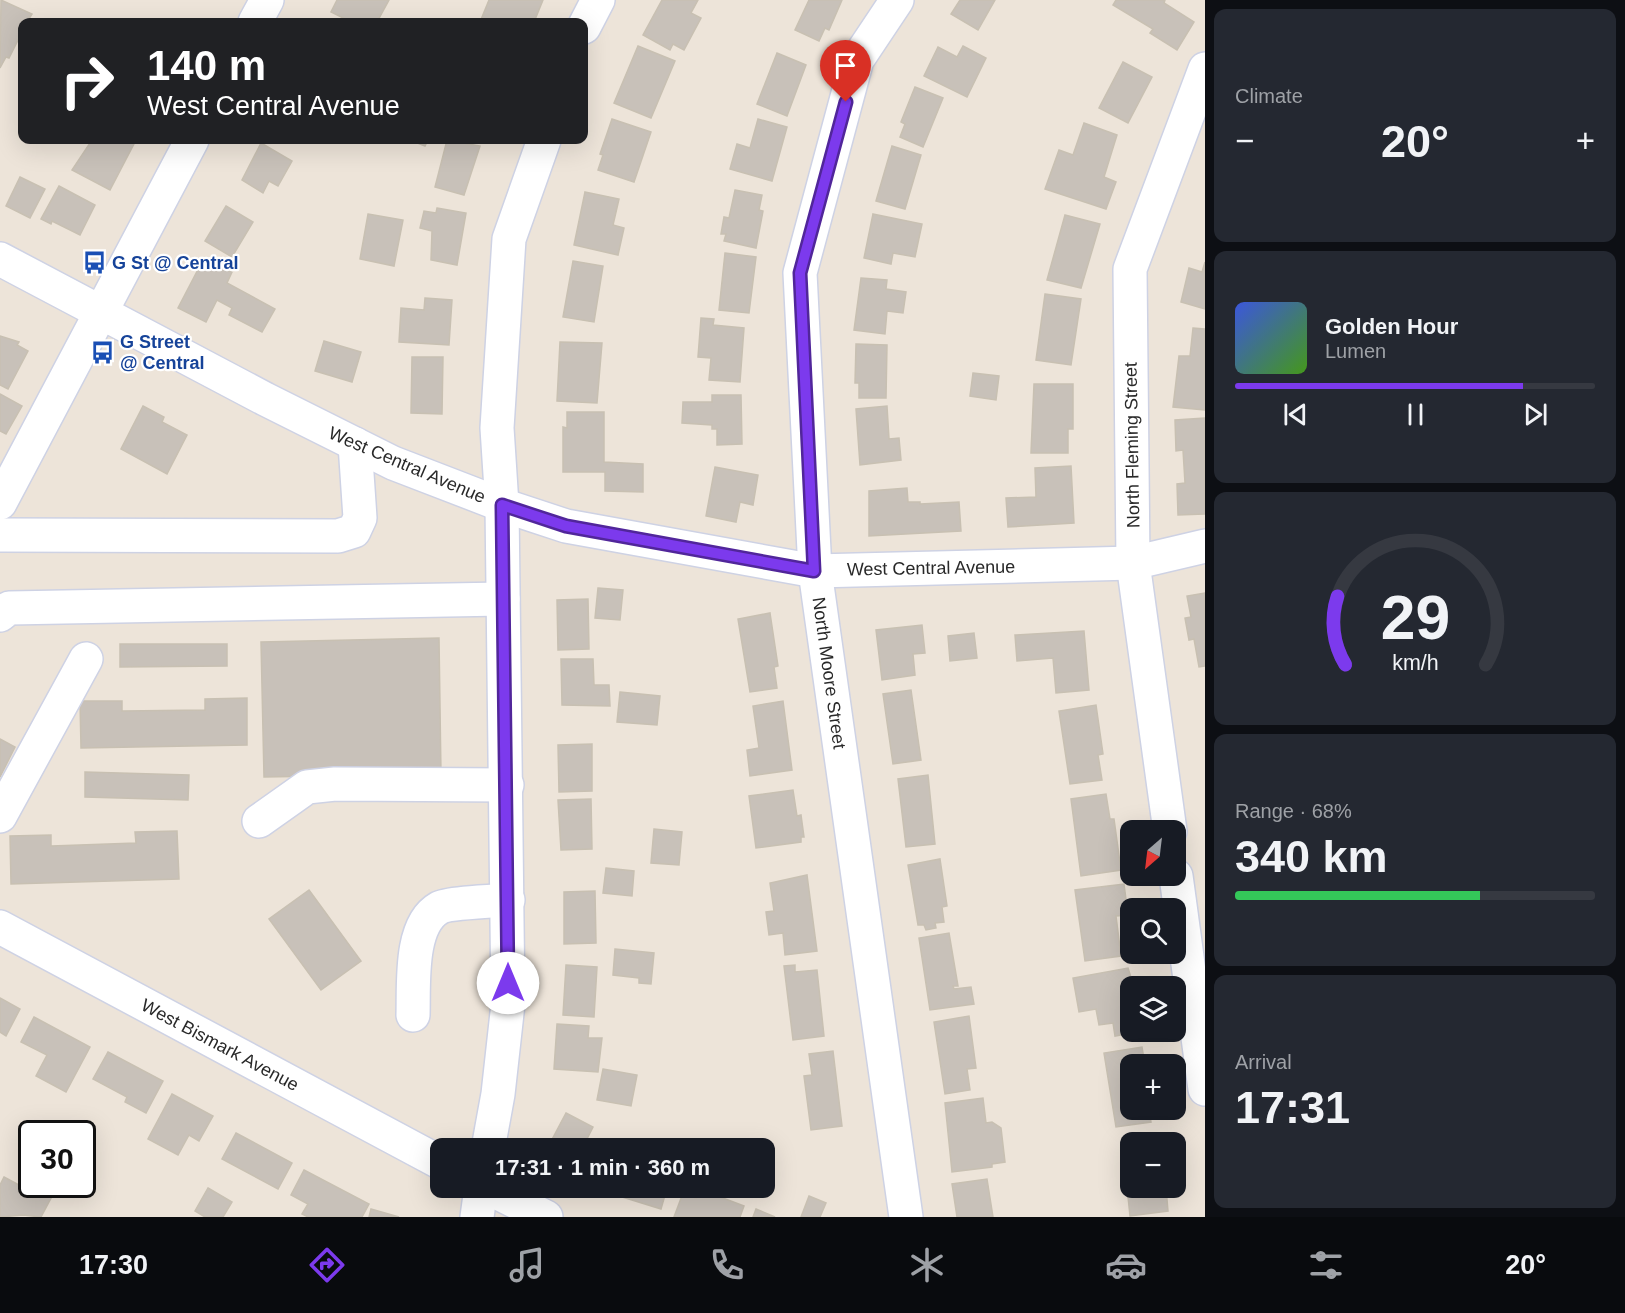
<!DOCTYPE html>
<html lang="en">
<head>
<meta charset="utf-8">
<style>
	:root { --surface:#171b24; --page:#242831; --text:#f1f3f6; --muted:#9ea1a6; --line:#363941; --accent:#7c3aed }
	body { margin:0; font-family:Helvetica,sans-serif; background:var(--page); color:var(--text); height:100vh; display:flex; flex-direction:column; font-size:22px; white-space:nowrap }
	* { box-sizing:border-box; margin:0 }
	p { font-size:20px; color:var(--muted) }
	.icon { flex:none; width:33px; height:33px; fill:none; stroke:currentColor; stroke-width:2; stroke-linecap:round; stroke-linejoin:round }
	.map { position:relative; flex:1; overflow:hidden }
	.side { display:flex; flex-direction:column; gap:9px; padding:9px; background:#0d0f14; width:420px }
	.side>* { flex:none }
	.guide { position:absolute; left:18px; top:18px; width:570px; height:126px; border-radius:12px; box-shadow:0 6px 24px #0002; background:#202124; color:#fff; overflow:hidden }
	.needle { width:39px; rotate:208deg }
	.controls { position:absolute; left:1120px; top:820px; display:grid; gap:12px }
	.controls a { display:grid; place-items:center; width:66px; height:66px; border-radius:12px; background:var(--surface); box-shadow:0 6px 24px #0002; font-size:30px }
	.speed { position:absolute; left:18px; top:1120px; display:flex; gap:12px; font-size:30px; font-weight:700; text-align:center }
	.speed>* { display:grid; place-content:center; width:78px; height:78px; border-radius:50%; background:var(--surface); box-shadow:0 6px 24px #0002; line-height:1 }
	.speed .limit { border:3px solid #111; border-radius:9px; background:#fff; color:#111 }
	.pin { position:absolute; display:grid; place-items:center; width:51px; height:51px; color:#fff; margin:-62px -26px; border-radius:50% 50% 50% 0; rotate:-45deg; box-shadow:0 0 6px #0007 }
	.pin .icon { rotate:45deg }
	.me { position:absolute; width:66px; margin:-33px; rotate:0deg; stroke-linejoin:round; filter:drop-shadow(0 0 4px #0008) }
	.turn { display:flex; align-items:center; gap:21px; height:126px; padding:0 30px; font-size:27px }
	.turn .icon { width:78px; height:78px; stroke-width:2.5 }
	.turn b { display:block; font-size:42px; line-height:51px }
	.big { font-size:45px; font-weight:600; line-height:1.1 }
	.side .card { flex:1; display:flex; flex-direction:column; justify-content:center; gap:9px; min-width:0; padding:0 21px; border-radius:12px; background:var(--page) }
	.side .dial { align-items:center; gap:0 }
	.dial svg { height:156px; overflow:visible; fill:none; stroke:var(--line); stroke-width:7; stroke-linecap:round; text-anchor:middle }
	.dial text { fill:var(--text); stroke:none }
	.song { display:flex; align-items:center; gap:18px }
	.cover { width:72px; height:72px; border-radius:9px; background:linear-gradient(135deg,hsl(230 70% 55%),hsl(100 70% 35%)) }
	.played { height:6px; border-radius:3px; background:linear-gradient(90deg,var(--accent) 80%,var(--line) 80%) }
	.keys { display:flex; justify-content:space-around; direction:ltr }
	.heat { display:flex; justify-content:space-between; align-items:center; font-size:33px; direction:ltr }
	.charge { height:9px; border-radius:4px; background:linear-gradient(90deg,#34c759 68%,var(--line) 0) }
	.trip { position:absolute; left:430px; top:1138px; width:345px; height:60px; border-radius:12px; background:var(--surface); box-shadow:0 6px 24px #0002; font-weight:600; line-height:60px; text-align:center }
	.menu { display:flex; height:96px; justify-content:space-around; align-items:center; background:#090b0e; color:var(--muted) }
	.menu .icon { width:42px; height:42px }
	.menu .current { color:var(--accent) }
	.menu b { font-size:27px; color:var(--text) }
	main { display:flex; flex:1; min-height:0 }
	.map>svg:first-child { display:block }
	.building { fill:#c8c1b9; stroke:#c8c0b2; stroke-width:1.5 }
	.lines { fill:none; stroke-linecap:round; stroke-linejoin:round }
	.minor-casing { stroke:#ced2e4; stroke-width:36 }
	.minor { stroke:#fff; stroke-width:33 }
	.route-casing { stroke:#51269a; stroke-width:15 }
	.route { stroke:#7c3aed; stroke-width:10 }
	.labels { text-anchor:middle; stroke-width:4.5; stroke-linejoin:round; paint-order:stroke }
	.transit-label { font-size:18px; font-weight:bold; fill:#164399; stroke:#fff; text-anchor:start }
	.street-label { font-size:18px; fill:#292929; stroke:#fff }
</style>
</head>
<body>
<main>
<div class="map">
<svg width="1205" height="1217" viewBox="0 0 1205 1217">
	<rect width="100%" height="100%" fill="#ede4d9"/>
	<g class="building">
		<polygon points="1,0 32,14 27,22 22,22 22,32 9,58 6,57 0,68"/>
		<polygon points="337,0 389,0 377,22 351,22 331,12"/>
		<polygon points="489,0 543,0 534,22 480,22"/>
		<polygon points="662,0 698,0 691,13 701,18 684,50 673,44 670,50 643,35"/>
		<polygon points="809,0 842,0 829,30 825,28 819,41 795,30"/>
		<polygon points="960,0 995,0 978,30 951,14"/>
		<polygon points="1116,0 1165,0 1164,3 1194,22 1177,50 1150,33 1153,29 1113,5"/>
		<polygon points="638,46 675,61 651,118 614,103"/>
		<polygon points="963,46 986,58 967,97 924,76 938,47 957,57"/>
		<polygon points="777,53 806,65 787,116 757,104"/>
		<polygon points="1123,62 1152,77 1128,123 1099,108"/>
		<polygon points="915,87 943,98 923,147 900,137 905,124 901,122"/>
		<polygon points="612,119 651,132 634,182 598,170 603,155 600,154"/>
		<polygon points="758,119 787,127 772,181 730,169 737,144 750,148"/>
		<polygon points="1084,123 1117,135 1104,177 1116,182 1106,209 1045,189 1059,150 1073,155"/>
		<polygon points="92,140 135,142 110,190 72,170"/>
		<polygon points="410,140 428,140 425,146"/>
		<polygon points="447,140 480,146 464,195 435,187"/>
		<polygon points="261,143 292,161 278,186 269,181 263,193 242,180"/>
		<polygon points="892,146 921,155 905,209 876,201"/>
		<polygon points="20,177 45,189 30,218 6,206"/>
		<polygon points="59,186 95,205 80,235 52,221 51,224 41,219"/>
		<polygon points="735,190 762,195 759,210 763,211 756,248 724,241 726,234 721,234 724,217 729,218"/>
		<polygon points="585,192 619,199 613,225 624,228 618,255 574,245"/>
		<polygon points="226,206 253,222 232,257 205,241"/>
		<polygon points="437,208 466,213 457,265 431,260 432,231 420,228 424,211 436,213"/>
		<polygon points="368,214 403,220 394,266 360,259"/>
		<polygon points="873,214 922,224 915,257 893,253 891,264 864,258"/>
		<polygon points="1065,215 1100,224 1081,288 1047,280"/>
		<polygon points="725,253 756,257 749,313 719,310"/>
		<polygon points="204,258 232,272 227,283 275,309 262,332 229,315 232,308 217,300 206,322 178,308"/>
		<polygon points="573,261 603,266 594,322 563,317"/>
		<polygon points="1205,262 1205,309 1181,302 1189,268 1202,272"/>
		<polygon points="861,278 887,280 886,289 906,292 903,313 887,311 885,334 854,330"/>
		<polygon points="1045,294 1081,299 1071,365 1036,360"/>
		<polygon points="425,298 452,300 449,345 399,342 401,308 424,310"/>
		<polygon points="701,318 714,319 713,325 744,328 740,382 709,380 711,358 698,357"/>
		<polygon points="1193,328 1205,329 1205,410 1173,407 1179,356 1190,356"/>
		<polygon points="0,336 19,342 17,345 28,351 8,389 0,385"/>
		<polygon points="324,341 361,352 352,382 315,371"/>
		<polygon points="560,342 602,343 597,403 557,401"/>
		<polygon points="856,344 887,345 886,398 859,398 859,383 855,383"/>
		<polygon points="412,357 443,357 442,414 411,413"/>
		<polygon points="973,373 999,376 996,400 970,396"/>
		<polygon points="1034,384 1073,384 1073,429 1068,429 1068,453 1031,453"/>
		<polygon points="0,394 22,406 6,434 0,431"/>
		<polygon points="712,395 741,395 742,444 717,445 717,429 712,429 712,425 682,423 683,402 712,402"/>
		<polygon points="143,406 164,417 162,422 187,435 167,474 121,449"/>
		<polygon points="887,406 889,439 899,438 901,460 860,465 856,409"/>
		<polygon points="567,412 604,412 604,462 643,464 643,492 605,491 605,472 563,472 563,427 567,428"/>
		<polygon points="1205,418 1205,514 1178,515 1177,484 1185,483 1183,450 1176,451 1175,420"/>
		<polygon points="1071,466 1074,523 1008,527 1006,498 1036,497 1035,468"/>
		<polygon points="715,467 758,475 753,505 740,502 736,522 706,516"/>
		<polygon points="907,488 908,502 920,502 920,504 959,502 961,531 869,536 869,491"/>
		<polygon points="598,588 623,590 620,620 595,618"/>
		<polygon points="1205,593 1205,666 1199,667 1194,639 1189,640 1185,618 1191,617 1187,596"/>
		<polygon points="588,599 589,649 558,650 557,600"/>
		<polygon points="770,613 778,666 774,667 777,688 750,692 738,619"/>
		<polygon points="922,625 925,653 913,654 915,675 882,680 876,630"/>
		<polygon points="1084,631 1089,690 1056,693 1053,658 1017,661 1015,635"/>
		<polygon points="974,633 977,658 950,661 948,636"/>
		<polygon points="439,638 441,774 264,777 261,642"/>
		<polygon points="120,644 227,644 227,666 120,667"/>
		<polygon points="561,659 593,659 594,685 609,685 610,706 562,705"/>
		<polygon points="911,690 921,760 893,764 883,694"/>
		<polygon points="620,692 660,696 657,725 617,722"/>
		<polygon points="247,698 247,745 81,748 80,701 122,701 122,711 205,710 205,699"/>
		<polygon points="783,701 792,770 750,776 747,750 759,748 753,706"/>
		<polygon points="1096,705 1103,754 1098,755 1102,780 1070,784 1059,711"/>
		<polygon points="0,739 15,747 0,777"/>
		<polygon points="592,744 592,791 559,792 558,745"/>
		<polygon points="85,772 189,775 188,800 85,797"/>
		<polygon points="928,775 935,844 906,847 898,779"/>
		<polygon points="793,790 797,816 801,815 804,837 801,837 801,842 756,848 749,796"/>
		<polygon points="1106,794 1110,819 1114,819 1121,870 1081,876 1071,799"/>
		<polygon points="591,799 592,849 561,850 558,800"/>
		<polygon points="654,829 682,832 679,865 651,863"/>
		<polygon points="177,831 179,879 11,884 10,836 51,835 51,846 136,843 135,832"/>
		<polygon points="940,859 947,906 942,907 944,922 935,923 936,928 926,930 924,925 918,925 908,865"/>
		<polygon points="606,868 634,871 632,896 603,893"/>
		<polygon points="807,875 817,951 785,955 783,933 769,935 766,912 774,911 770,883"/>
		<polygon points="1124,884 1128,915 1116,916 1121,956 1085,961 1075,890"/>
		<polygon points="309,890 361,961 321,990 269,919"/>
		<polygon points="595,891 596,943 564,944 564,892"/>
		<polygon points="949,933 958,986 953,986 954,989 971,987 974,1004 930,1010 919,938"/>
		<polygon points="615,949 654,953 651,984 639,983 639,978 613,975"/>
		<polygon points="566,965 597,967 594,1017 563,1015"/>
		<polygon points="795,965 795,972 817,970 824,1036 793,1040 784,966"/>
		<polygon points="1128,968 1134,987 1131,987 1131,1032 1137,1032 1115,1036 1113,1023 1099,1025 1096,1009 1079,1012 1073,978"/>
		<polygon points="0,998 20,1009 6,1036 0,1032"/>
		<polygon points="969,1016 976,1068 967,1069 970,1090 945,1094 934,1022"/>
		<polygon points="34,1017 90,1047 66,1092 36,1076 47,1055 21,1042"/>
		<polygon points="557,1024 589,1026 588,1038 602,1038 598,1072 554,1069"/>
		<polygon points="1142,1047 1145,1065 1131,1065 1131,1110 1149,1110 1151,1122 1116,1127 1104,1053"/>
		<polygon points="833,1051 842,1126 811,1130 804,1076 812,1075 809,1054"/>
		<polygon points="108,1052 163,1081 146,1113 125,1102 127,1097 93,1079"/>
		<polygon points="603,1069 637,1075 631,1106 597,1100"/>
		<polygon points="172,1094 213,1116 199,1141 189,1135 178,1155 148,1139"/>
		<polygon points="983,1098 986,1123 992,1122 1001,1128 1005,1162 992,1164 992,1167 952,1172 945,1103"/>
		<polygon points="566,1113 593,1127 587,1139 605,1149 547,1149"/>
		<polygon points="236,1133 292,1163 278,1189 222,1159"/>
		<polygon points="1160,1135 1161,1143 1131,1143 1131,1188 1166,1188 1168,1211 1130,1216 1122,1139"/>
		<polygon points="304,1170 369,1204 362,1217 308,1217 302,1214 308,1204 291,1195"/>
		<polygon points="4,1177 30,1191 33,1185 58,1185 41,1217 23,1215 0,1217 0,1185"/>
		<polygon points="987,1179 993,1217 957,1217 952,1184"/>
		<polygon points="208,1188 232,1202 223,1217 205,1217 195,1211"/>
		<polygon points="607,1188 667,1188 661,1209 606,1192"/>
		<polygon points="699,1189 744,1206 740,1217 674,1217 683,1193 696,1198"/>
		<polygon points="809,1196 826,1203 820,1217 801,1217"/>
		<polygon points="371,1209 399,1217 369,1217"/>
		<polygon points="756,1209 775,1217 753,1217"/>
	</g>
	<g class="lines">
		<defs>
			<g id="minor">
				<polyline points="897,0 857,60 800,273 815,571 906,1217"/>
				<polyline points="255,22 267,0"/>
				<polyline points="584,27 598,0"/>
				<polyline points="0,259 265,399 393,463 502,505 566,526 815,571 1133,563 1205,546"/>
				<polyline points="0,503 192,140"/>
				<polyline points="0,535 338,536 354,531 360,518 355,444"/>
				<polyline points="0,615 9,608 503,599"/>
				<polyline points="0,816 86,659"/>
				<polyline points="259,821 307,787 335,784 507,785"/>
				<polyline points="1170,831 1133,563 1130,269 1205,69"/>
				<polyline points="1176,876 1205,1089"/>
				<polyline points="0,927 441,1163"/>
				<path d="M413,1015C414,985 409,925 439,908C448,903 495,901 508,900"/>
				<polyline points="488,1149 498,1094 508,1004 502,505 497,428 509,239 544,140"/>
				<polyline points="488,1188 546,1217"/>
				<polyline points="477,1217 481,1188"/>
			</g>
		</defs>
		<use href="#minor" class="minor-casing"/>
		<use href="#minor" class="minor"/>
	</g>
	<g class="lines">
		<defs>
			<polyline id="route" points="508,983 502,505 566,526 814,571 800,273 846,102"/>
		</defs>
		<use href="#route" class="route-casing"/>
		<use href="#route" class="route"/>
	</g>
	<defs>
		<symbol id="bus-bare" viewBox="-9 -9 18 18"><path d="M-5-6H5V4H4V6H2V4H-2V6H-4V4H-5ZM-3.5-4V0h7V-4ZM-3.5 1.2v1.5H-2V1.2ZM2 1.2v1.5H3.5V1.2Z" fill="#1a4fb4" stroke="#fff" stroke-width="2.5" paint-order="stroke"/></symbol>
	</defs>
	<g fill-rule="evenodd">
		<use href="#bus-bare" x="78" y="246" width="33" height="33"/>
		<use href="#bus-bare" x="86" y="336" width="33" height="33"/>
	</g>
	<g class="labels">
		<g class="transit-label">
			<text x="112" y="269">G St @ Central</text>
			<text x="120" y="348">G Street<tspan x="120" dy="21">@ Central</tspan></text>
		</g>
		<g class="street-label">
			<text transform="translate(1132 445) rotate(-91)" y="6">North Fleming Street</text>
			<text transform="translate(407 465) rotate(23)" y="6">West Central Avenue</text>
			<text transform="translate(931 568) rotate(-1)" y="6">West Central Avenue</text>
			<text transform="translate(829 673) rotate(82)" y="6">North Moore Street</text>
			<text transform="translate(220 1045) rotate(28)" y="6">West Bismark Avenue</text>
		</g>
	</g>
</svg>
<div class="controls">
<a><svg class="needle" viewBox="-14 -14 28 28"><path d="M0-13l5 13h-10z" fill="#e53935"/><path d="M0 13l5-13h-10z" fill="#9ea1a6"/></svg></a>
<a><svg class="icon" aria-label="search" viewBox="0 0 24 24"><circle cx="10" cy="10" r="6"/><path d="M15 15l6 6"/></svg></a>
<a><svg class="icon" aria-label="layers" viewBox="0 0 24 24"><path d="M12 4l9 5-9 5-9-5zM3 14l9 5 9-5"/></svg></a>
<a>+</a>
<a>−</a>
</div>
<div class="speed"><div class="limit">30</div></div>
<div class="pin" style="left:846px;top:102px;background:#d93025"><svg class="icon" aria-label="arrive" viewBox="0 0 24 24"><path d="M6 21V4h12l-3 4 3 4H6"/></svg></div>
<svg class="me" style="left:508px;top:983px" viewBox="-20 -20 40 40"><circle r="19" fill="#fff"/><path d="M0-13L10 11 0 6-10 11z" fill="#7c3aed"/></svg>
<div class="trip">17:31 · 1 min · 360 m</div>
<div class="guide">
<div class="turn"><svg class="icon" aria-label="right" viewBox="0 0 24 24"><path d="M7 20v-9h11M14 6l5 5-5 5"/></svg><div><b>140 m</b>West Central Avenue</div></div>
</div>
</div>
<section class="side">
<div class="card"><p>Climate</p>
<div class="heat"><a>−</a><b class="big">20°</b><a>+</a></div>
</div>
<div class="card">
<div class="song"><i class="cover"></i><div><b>Golden Hour</b><p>Lumen</p></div></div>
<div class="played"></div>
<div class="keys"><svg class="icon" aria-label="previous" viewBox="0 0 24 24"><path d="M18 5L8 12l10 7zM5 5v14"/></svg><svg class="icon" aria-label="pause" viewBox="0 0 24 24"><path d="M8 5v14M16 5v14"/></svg><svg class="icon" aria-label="next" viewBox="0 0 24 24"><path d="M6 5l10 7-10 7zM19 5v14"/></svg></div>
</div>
<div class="card dial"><svg viewBox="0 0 100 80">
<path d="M14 69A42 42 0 1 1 86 69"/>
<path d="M14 69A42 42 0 0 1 10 34" stroke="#7c3aed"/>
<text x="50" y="56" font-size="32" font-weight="700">29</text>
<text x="50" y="72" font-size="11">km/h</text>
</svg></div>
<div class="card"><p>Range · 68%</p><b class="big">340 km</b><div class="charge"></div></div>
<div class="card"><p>Arrival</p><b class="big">17:31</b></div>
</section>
</main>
<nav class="menu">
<b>17:30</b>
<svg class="icon current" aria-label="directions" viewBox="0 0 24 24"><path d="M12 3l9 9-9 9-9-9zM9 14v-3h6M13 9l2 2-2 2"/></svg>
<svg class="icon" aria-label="music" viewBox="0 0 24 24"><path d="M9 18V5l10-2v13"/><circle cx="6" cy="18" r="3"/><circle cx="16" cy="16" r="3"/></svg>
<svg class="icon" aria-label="phone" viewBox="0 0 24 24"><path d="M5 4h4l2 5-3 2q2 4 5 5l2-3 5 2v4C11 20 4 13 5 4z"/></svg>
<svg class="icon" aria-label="climate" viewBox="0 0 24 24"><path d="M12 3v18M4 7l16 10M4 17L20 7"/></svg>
<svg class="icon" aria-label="car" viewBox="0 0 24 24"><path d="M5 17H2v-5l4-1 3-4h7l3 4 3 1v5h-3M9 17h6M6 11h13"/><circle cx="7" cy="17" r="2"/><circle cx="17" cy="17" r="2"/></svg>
<svg class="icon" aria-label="filters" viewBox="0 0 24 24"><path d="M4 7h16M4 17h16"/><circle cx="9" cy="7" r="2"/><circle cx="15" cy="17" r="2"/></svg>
<b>20°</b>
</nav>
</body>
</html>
